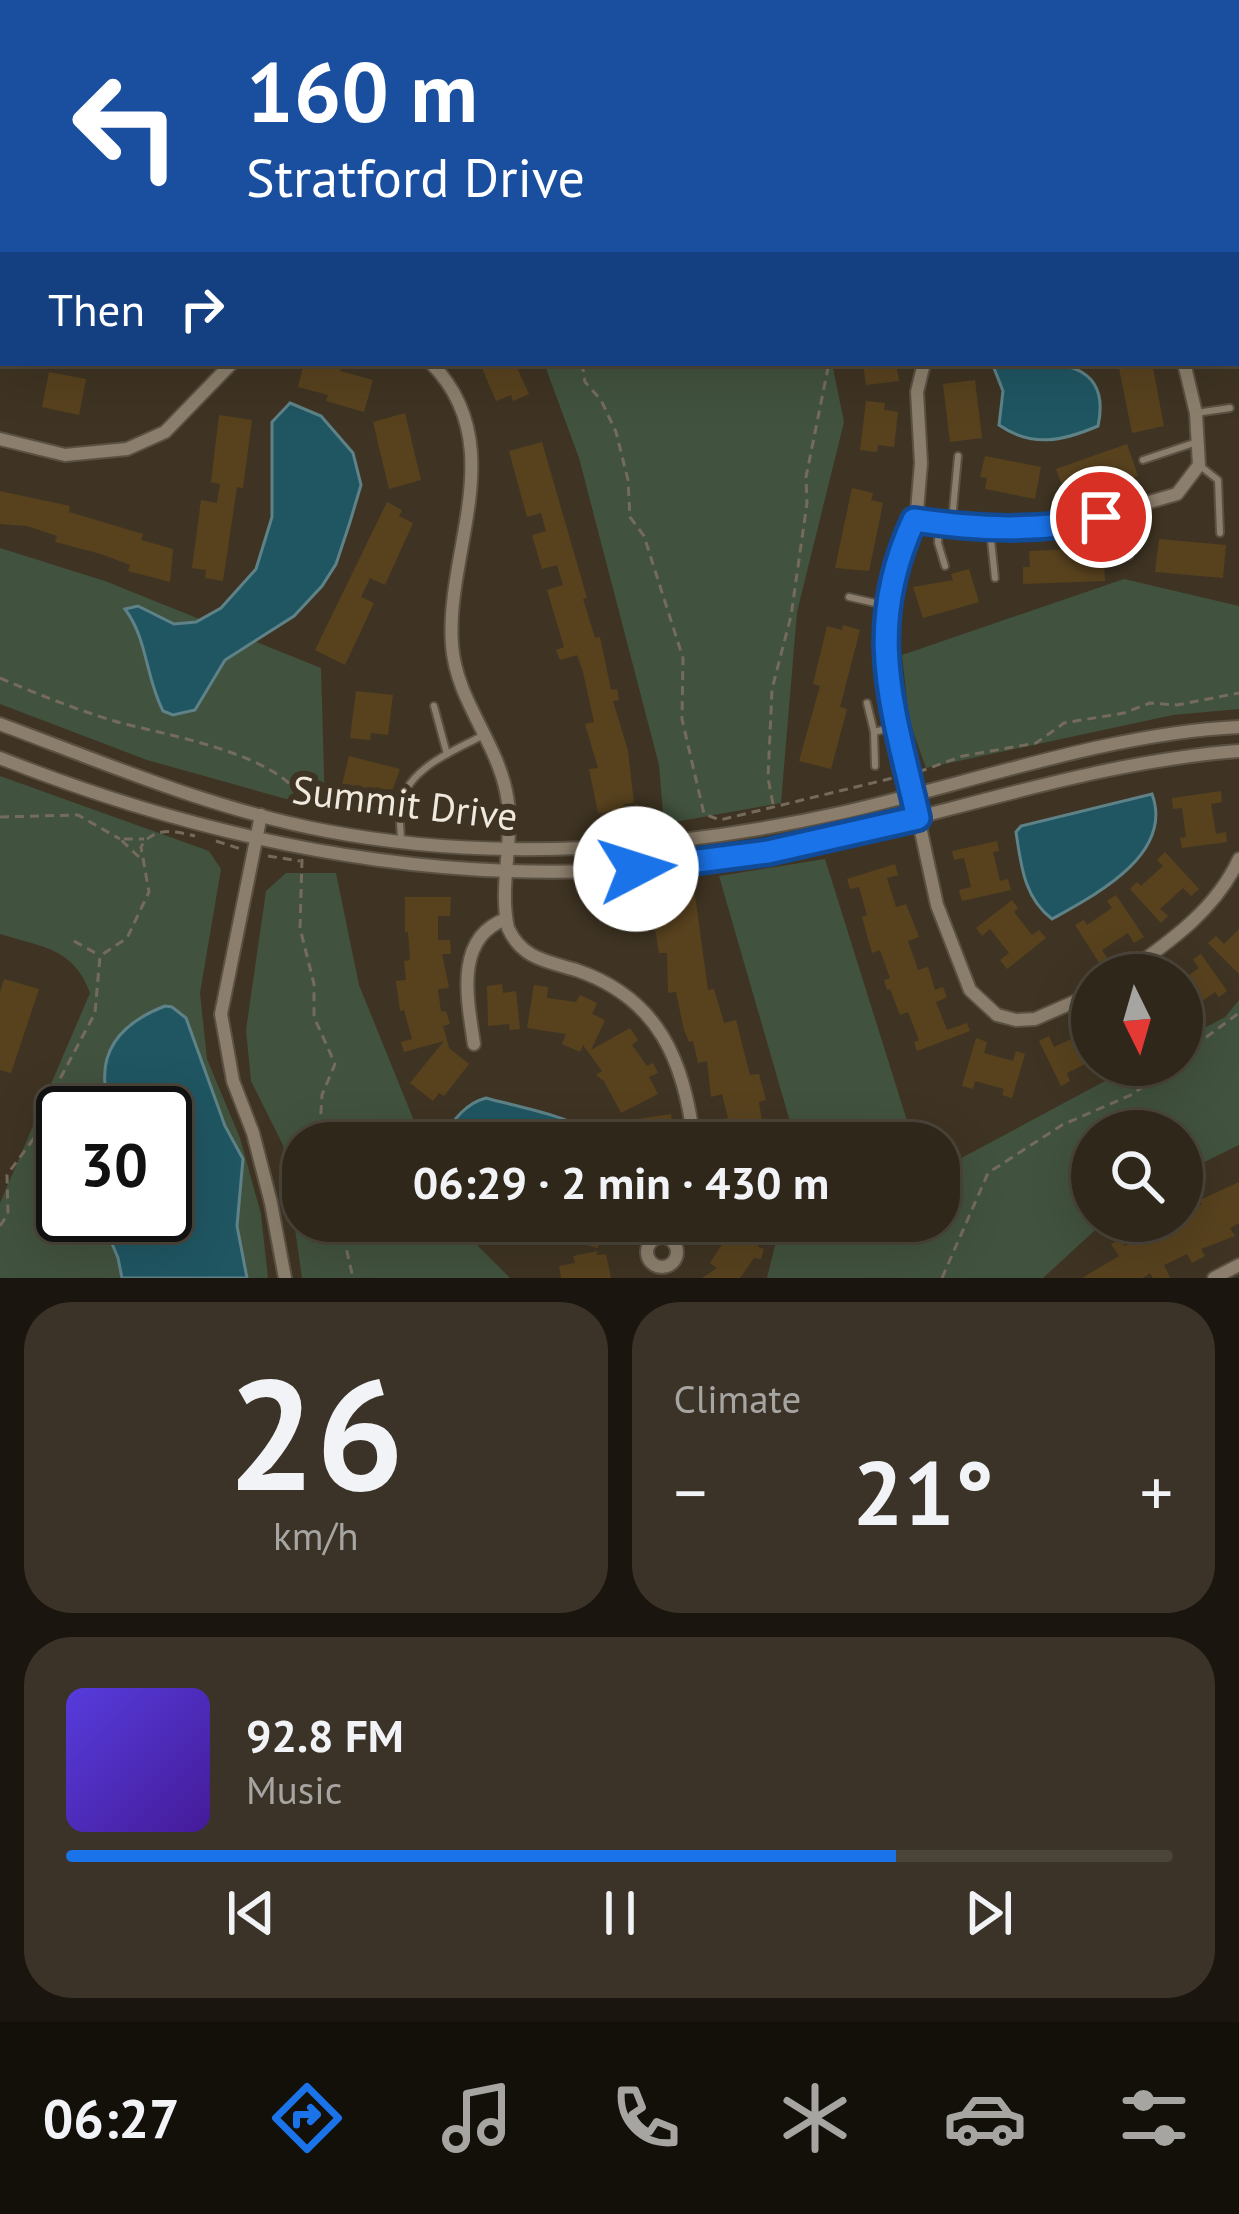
<!DOCTYPE html>
<html lang="en">
<head>
<meta charset="utf-8">
<style>
	:root { --surface:#2f271a; --page:#3b3327; --text:#f1f3f6; --muted:#a7a5a2; --line:#4a4439; --accent:#1a73e8 }
	body { margin:0; font-family:"PT Sans",sans-serif; background:var(--page); color:var(--text); height:100vh; display:flex; flex-direction:column; font-size:45px; white-space:nowrap }
	* { box-sizing:border-box; margin:0 }
	p { font-size:39px; color:var(--muted) }
	.icon { flex:none; width:66px; height:66px; fill:none; stroke:currentColor; stroke-width:2; stroke-linecap:round; stroke-linejoin:round }
	.map { position:relative; height:1278px; overflow:hidden }
	.side { display:flex; flex-direction:column; gap:24px; padding:24px; background:#1a150e; flex:1 }
	.side>* { flex:none }
	.top-card { position:absolute; left:0px; top:0px; width:1239px; height:366px; box-shadow:0 12px 48px #0002,0 0 0 3px var(--line); background:#1a4fa0; color:#fff; overflow:hidden }
	.needle { width:78px; rotate:175deg }
	.controls { position:absolute; left:1071px; top:954px; display:grid; gap:24px }
	.controls a { display:grid; place-items:center; width:132px; height:132px; border-radius:50%; background:var(--surface); box-shadow:0 12px 48px #0002,0 0 0 3px var(--line); font-size:60px }
	.speed { position:absolute; left:36px; top:1086px; display:flex; gap:24px; font-size:60px; font-weight:700; text-align:center }
	.speed>* { display:grid; place-content:center; width:156px; height:156px; border-radius:50%; background:var(--surface); box-shadow:0 12px 48px #0002,0 0 0 3px var(--line); line-height:1 }
	.speed .limit { border:6px solid #111; border-radius:18px; background:#fff; color:#111 }
	.pin { position:absolute; display:grid; place-items:center; width:102px; height:102px; color:#fff; margin:-51px; border:6px solid #fff; border-radius:50%; box-shadow:0 3px 12px #0007 }
	.me { position:absolute; width:132px; margin:-66px; rotate:85deg; stroke-linejoin:round; filter:drop-shadow(0 0 9px #0008) }
	.turn { display:flex; align-items:center; gap:42px; height:252px; padding:0 48px; font-size:54px }
	.turn .icon { width:156px; height:156px; stroke-width:2.5 }
	.turn b { display:block; font-size:84px; line-height:102px }
	.then { display:flex; align-items:center; height:114px; padding:0 48px; background:#0003; gap:24px; font-size:45px }
	.big { font-size:90px; font-weight:800; line-height:1.1 }
	.side .widget { flex:1; display:flex; flex-direction:column; justify-content:center; gap:18px; min-width:0; padding:0 42px; border-radius:48px; background:var(--page) }
	.side .dial { align-items:center; gap:0 }
	.dial b { font-size:156px; line-height:1 }
	.song { display:flex; align-items:center; gap:36px }
	.cover { width:144px; height:144px; border-radius:18px; background:linear-gradient(135deg,hsl(250 70% 55%),hsl(260 70% 35%)) }
	.played { height:12px; border-radius:6px; background:linear-gradient(90deg,var(--accent) 75%,var(--line) 75%) }
	.keys { display:flex; justify-content:space-around; direction:ltr }
	.heat { display:flex; justify-content:space-between; align-items:center; font-size:66px; direction:ltr }
	.side .tiles { flex:1; display:grid; gap:24px; grid-template-columns:1fr 1fr }
	.widget:last-child { grid-column:span 2 }
	.trip { position:absolute; left:282px; top:1122px; width:678px; height:120px; border-radius:48px; background:var(--surface); box-shadow:0 12px 48px #0002,0 0 0 3px var(--line); font-weight:800; line-height:120px; text-align:center }
	.menu { display:flex; height:192px; justify-content:space-around; align-items:center; background:#13100a; color:var(--muted) }
	.menu .icon { width:84px; height:84px }
	.menu .current { color:var(--accent) }
	.menu b { font-size:54px; color:var(--text) }
	.map>svg:first-child { display:block }
	.green { fill:#41523e; fill-rule:evenodd }
	.water { fill:#1f5662; stroke:#5e8287; stroke-width:3 }
	.lines { fill:none; stroke-linecap:round; stroke-linejoin:round }
	.canal { stroke:#1f5662; stroke-width:12 }
	.building { fill:#58421e }
	.lane-casing { stroke:#5b5143; stroke-width:10 }
	.street-casing { stroke:#5b5143; stroke-width:16 }
	.path { stroke:#756b5c; stroke-width:3; stroke-dasharray:9 6; stroke-linecap:butt }
	.lane { stroke:#8b7e6c; stroke-width:6 }
	.street { stroke:#8b7e6c; stroke-width:12 }
	.route-casing { stroke:#114b97; stroke-width:30 }
	.route { stroke:#1a73e8; stroke-width:21 }
	.labels { text-anchor:middle; stroke-width:12; stroke-linejoin:round; paint-order:stroke }
	.street-label { font-size:39px; fill:#f0e9de; stroke:#3f3423 }
</style>
</head>
<body>
<div class="map">
<svg width="1239" height="1278" viewBox="0 0 1239 1278">
	<rect width="100%" height="100%" fill="#3f3423"/>
	<g class="green">
		<polygon points="544,363 832,363 844,422 797,612 781,803 664,824 659,765 579,458"/>
		<polygon points="0,548 105,581 321,668 325,810 147,760 0,704"/>
		<polygon points="1124,579 1239,606 1239,709 1173,715 926,768 909,720 902,655"/>
		<path d="M0,776L209,851L221,869L200,993L207,1059L240,1138L261,1214L268,1278H0V1203L90,993C74,948 42,947 0,934ZM63,1113H165V1215H63Z"/>
		<polygon points="825,859 914,1143 792,1143 793,1132 719,876"/>
		<polygon points="286,873 336,873 359,985 423,1143 303,1143 303,1221 453,1221 510,1278 302,1278 283,1145 251,1081 246,1030 266,891"/>
		<polygon points="1239,1000 1239,1145 1182,1173 1182,1131 1092,1131 1092,1221 1105,1221 1043,1278 767,1278 781,1221 939,1221 939,1170 1135,1065 1182,1065 1182,1040 1225,1017"/>
	</g>
	<g class="water">
		<path d="M992,363C1040,363 1114,352 1098,426C1063,441 1032,448 999,425L1003,391Z"/>
		<path d="M290,403L321,416L353,453L361,485L350,522L336,564L322,586L294,616L225,660L195,710L173,715L163,711C145,676 148,640 125,609L138,606L174,624L196,622L221,608L256,569L272,517V422Z"/>
		<path d="M1152,794C1174,854 1097,894 1052,919C1024,898 1021,865 1016,832L1021,826Z"/>
		<path d="M165,1006L172,1007L186,1018L225,1126L243,1159L237,1226L247,1278H122L118,1258L100,1215H165V1113H110C110,1103 107,1094 105,1084C101,1043 129,1020 165,1006Z"/>
		<path d="M486,1098C510,1105 569,1116 585,1130L586,1142L448,1143L445,1136C453,1119 467,1103 486,1098Z"/>
	</g>
	<g class="lines">
		<g class="canal">
			<polyline points="1091,3 1123,0"/>
			<polyline points="0,104 3,103"/>
		</g>
	</g>
	<g class="building">
		<polygon points="304,363 342,363 340,371 373,380 364,412 326,401 328,395 298,387"/>
		<polygon points="495,363 515,363 529,394 513,401 511,395 496,401 482,368"/>
		<polygon points="863,363 896,363 899,381 866,385"/>
		<polygon points="1118,363 1152,363 1164,426 1132,433"/>
		<polygon points="49,372 86,379 79,415 42,407"/>
		<polygon points="975,380 982,438 950,442 943,384"/>
		<polygon points="866,401 885,403 884,410 898,412 894,447 878,445 877,452 860,450"/>
		<polygon points="405,413 421,480 389,489 373,422"/>
		<polygon points="219,415 252,420 243,488 237,487 223,581 205,578 206,570 192,568 201,500 217,503 220,484 211,482"/>
		<polygon points="542,442 587,598 583,599 595,638 600,637 611,690 617,689 619,700 613,701 628,751 634,803 623,804 624,810 598,813 589,769 598,768 585,724 594,722 583,672 577,655 560,660 556,650 564,647 547,590 563,585 557,565 542,569 532,535 546,531 541,513 527,517 509,451"/>
		<polygon points="1127,444 1138,476 1074,498 1069,483 1062,486 1056,469"/>
		<polygon points="985,456 1041,467 1035,499 985,489 987,478 980,477"/>
		<polygon points="852,488 873,493 871,500 883,503 869,571 835,568"/>
		<polygon points="0,491 70,506 69,512 143,534 141,540 173,549 170,582 128,571 130,565 101,554 55,542 57,536 27,526 0,524"/>
		<polygon points="387,502 402,510 399,516 413,523 385,585 370,578 361,597 374,603 345,665 315,650"/>
		<polygon points="1159,539 1226,545 1223,578 1155,572"/>
		<polygon points="1097,548 1098,563 1104,563 1105,581 1023,584 1023,567 1030,567 1029,551"/>
		<polygon points="969,569 979,602 923,618 913,587 953,580 951,574"/>
		<polygon points="843,625 860,630 840,707 847,709 831,769 799,761 820,686 813,684 827,626 842,630"/>
		<polygon points="356,691 393,695 388,735 371,733 370,740 350,738"/>
		<polygon points="349,756 400,769 387,805 340,793"/>
		<polygon points="1221,791 1222,802 1211,804 1216,834 1226,832 1227,842 1182,848 1180,838 1186,837 1182,808 1173,809 1172,798"/>
		<polygon points="997,841 999,851 993,852 1000,881 1008,879 1011,890 962,901 959,890 971,887 964,858 954,860 952,851"/>
		<polygon points="1165,852 1199,889 1191,896 1183,888 1160,909 1168,916 1161,923 1130,889 1137,882 1141,886 1163,866 1157,860"/>
		<polygon points="895,864 898,875 887,878 896,907 906,904 919,937 908,941 918,970 928,967 935,990 943,987 947,997 936,1002 947,1030 967,1023 970,1031 917,1051 914,1042 919,1040 908,1012 900,1015 890,989 887,990 884,980 890,978 880,950 872,953 862,917 867,915 859,887 850,889 847,879"/>
		<polygon points="695,895 708,990 714,989 724,1023 736,1020 750,1075 759,1074 766,1100 759,1102 765,1141 731,1143 729,1132 720,1133 718,1120 728,1118 722,1094 711,1097 707,1061 698,1063 693,1041 689,1042 684,1030 676,992 668,993 667,953 659,953 651,905 663,904 662,898"/>
		<polygon points="1116,895 1144,937 1134,943 1128,933 1102,950 1108,959 1100,964 1075,925 1084,920 1087,925 1112,908 1107,901"/>
		<polygon points="405,897 451,897 450,916 438,916 438,940 450,940 451,954 442,954 449,988 438,989 441,1012 446,1011 450,1024 443,1026 449,1048 469,1064 444,1096 439,1093 433,1101 410,1083 444,1041 404,1052 401,1042 412,1039 404,1010 400,1011 396,981 406,980 404,961 410,960 408,932 405,932"/>
		<polygon points="1012,900 1018,908 1014,912 1032,935 1039,930 1046,938 1007,969 1000,960 1009,953 990,929 982,936 976,928"/>
		<polygon points="1239,929 1239,974 1208,943 1216,936 1224,944"/>
		<polygon points="1201,954 1227,991 1219,997 1215,992 1191,1009 1196,1017 1187,1023 1182,1016 1182,980 1199,968 1193,959"/>
		<polygon points="4,979 39,989 11,1073 0,1070 0,992"/>
		<polygon points="502,984 503,993 516,991 520,1029 510,1030 509,1024 488,1026 487,986"/>
		<polygon points="534,985 548,987 547,998 576,1002 580,995 597,1003 592,1014 605,1020 591,1050 630,1028 638,1040 632,1045 647,1066 653,1063 658,1073 649,1077 658,1094 621,1113 604,1081 596,1075 602,1071 583,1045 580,1052 562,1044 566,1034 527,1028"/>
		<polygon points="1085,1020 1092,1028 1092,1061 1067,1073 1070,1081 1061,1086 1039,1041 1049,1036 1054,1047 1082,1034 1077,1024"/>
		<polygon points="976,1038 987,1042 984,1053 1013,1061 1016,1051 1025,1054 1012,1098 1002,1095 1004,1089 975,1081 973,1089 962,1086"/>
		<polygon points="671,1114 673,1126 664,1128 666,1142 628,1143 625,1121"/>
		<polygon points="1239,1182 1239,1223 1230,1228 1235,1236 1201,1249 1205,1256 1192,1263 1187,1254 1164,1265 1170,1278 1153,1278 1150,1273 1143,1278 1082,1278 1119,1256 1111,1244 1121,1239 1125,1246 1165,1225 1163,1221 1182,1221 1182,1214 1202,1204 1200,1200"/>
		<polygon points="552,1221 621,1221 617,1236 601,1232 598,1248 567,1240 570,1229"/>
		<polygon points="723,1222 762,1232 758,1247 764,1249 761,1259 754,1258 740,1278 702,1278 717,1268 710,1263 727,1237 719,1235"/>
		<polygon points="598,1251 596,1255 606,1254 611,1278 561,1278 559,1266 575,1263 573,1256"/>
	</g>
	<g class="lines">
		<defs>
			<g id="lane">
				<polyline points="1196,413 1230,408"/>
				<polyline points="1143,460 1194,443"/>
				<polyline points="1199,465 1218,480 1220,533"/>
				<polyline points="952,521 958,456"/>
				<polyline points="939,523 938,543 945,566"/>
				<polyline points="990,531 995,578"/>
				<polyline points="1129,556 1130,509"/>
				<polyline points="849,597 888,606"/>
				<polyline points="867,703 874,732"/>
				<polyline points="434,706 447,754"/>
				<polyline points="875,766 874,732 898,726"/>
				<path d="M401,841C401,829 398,813 401,802C410,768 454,750 482,736"/>
			</g>
			<g id="street">
				<path d="M431,363C512,445 445,551 452,645C456,699 495,739 506,791C516,836 498,883 508,928C522,959 547,961 576,970C659,998 685,1062 694,1143"/>
				<polyline points="924,363 917,392 921,463 917,511 890,593 884,661 937,905 970,990 997,1015 1016,1020 1035,1019 1092,994"/>
				<polyline points="0,439 65,455 127,449 165,432 232,363"/>
				<polyline points="914,519 990,528 1074,524 1177,494 1199,465 1196,413 1184,363"/>
				<path d="M0,724C107,764 214,810 327,831C496,863 674,850 840,813C968,784 1109,733 1239,727"/>
				<path d="M0,758C244,855 507,901 767,852C925,823 1079,763 1239,751"/>
				<polyline points="261,815 221,1014 233,1081 253,1133 271,1203 285,1278"/>
				<path d="M1123,975C1169,942 1215,911 1239,859"/>
				<path d="M474,1044C468,1002 453,938 506,919"/>
				<circle cx="662" cy="1252" r="15"/>
				<polyline points="1214,1278 1239,1265"/>
			</g>
		</defs>
		<use href="#lane" class="lane-casing"/>
		<use href="#street" class="street-casing"/>
		<g class="path">
			<polyline points="1236,62 1239,62"/>
			<polyline points="0,170 3,169"/>
			<polyline points="582,363 585,382 601,400 616,432 628,480 630,517 644,536 683,658 682,719 704,814 720,820 897,777"/>
			<path d="M0,678C37,694 75,709 114,721C158,734 304,756 305,814"/>
			<polyline points="918,772 963,756 1036,743 1064,723 1124,713 1150,703 1177,705 1239,693"/>
			<polyline points="773,804 768,778 772,689 791,616 807,503 806,477 829,363"/>
			<polyline points="0,817 78,815 120,839"/>
			<polyline points="216,841 241,849"/>
			<polyline points="268,856 300,861"/>
			<polyline points="139,857 120,839 144,839"/>
			<polyline points="302,859 300,928 314,984 314,1017 335,1064 322,1095 319,1143"/>
			<polyline points="74,941 99,955"/>
			<polyline points="1182,1055 1239,1013"/>
			<polyline points="340,1221 353,1278"/>
			<path d="M0,1226L8,1214L7,1175L37,1134L46,1105L95,1013L100,956L127,938L149,892L141,847C153,826 175,831 195,836"/>
			<polyline points="942,1278 988,1173 1062,1125 1133,1094 1171,1065"/>
		</g>
		<use href="#lane" class="lane"/>
		<use href="#street" class="street"/>
	</g>
	<g class="lines">
		<defs>
			<path id="route" d="M636,869L768,852L918,818C893,707 863,630 914,520C976,529 1040,533 1101,517"/>
		</defs>
		<use href="#route" class="route-casing"/>
		<use href="#route" class="route"/>
	</g>
	<g class="labels">
		<g class="street-label">
			<text transform="translate(405 803) rotate(7)" y="14">Summit Drive</text>
		</g>
	</g>
</svg>
<div class="controls">
<a><svg class="needle" viewBox="-14 -14 28 28"><path d="M0-13l5 13h-10z" fill="#e53935"/><path d="M0 13l5-13h-10z" fill="#a7a5a2"/></svg></a>
<a><svg class="icon" aria-label="search" viewBox="0 0 24 24"><circle cx="10" cy="10" r="6"/><path d="M15 15l6 6"/></svg></a>
</div>
<div class="speed"><div class="limit">30</div></div>
<div class="pin" style="left:1101px;top:517px;background:#d93025"><svg class="icon" aria-label="arrive" viewBox="0 0 24 24"><path d="M6 21V4h12l-3 4 3 4H6"/></svg></div>
<svg class="me" style="left:636px;top:869px" viewBox="-20 -20 40 40"><circle r="19" fill="#fff"/><path d="M0-13L10 11 0 6-10 11z" fill="#1a73e8"/></svg>
<div class="trip">06:29 · 2 min · 430 m</div>
<div class="top-card">
<div class="turn"><svg class="icon" aria-label="left" viewBox="0 0 24 24"><path d="M17 20v-9H6M10 6l-5 5 5 5"/></svg><div><b>160 m</b>Stratford Drive</div></div>
<div class="then">Then<svg class="icon" aria-label="right" viewBox="0 0 24 24"><path d="M7 20v-9h11M14 6l5 5-5 5"/></svg></div>
</div>
</div>
<section class="side">
<div class="tiles">
<div class="widget dial"><b>26</b><p>km/h</p></div>
<div class="widget"><p>Climate</p>
<div class="heat"><a>−</a><b class="big">21°</b><a>+</a></div>
</div>
<div class="widget">
<div class="song"><i class="cover"></i><div><b>92.8 FM</b><p>Music</p></div></div>
<div class="played"></div>
<div class="keys"><svg class="icon" aria-label="previous" viewBox="0 0 24 24"><path d="M18 5L8 12l10 7zM5 5v14"/></svg><svg class="icon" aria-label="pause" viewBox="0 0 24 24"><path d="M8 5v14M16 5v14"/></svg><svg class="icon" aria-label="next" viewBox="0 0 24 24"><path d="M6 5l10 7-10 7zM19 5v14"/></svg></div>
</div>
</div>
</section>
<nav class="menu">
<b>06:27</b>
<svg class="icon current" aria-label="directions" viewBox="0 0 24 24"><path d="M12 3l9 9-9 9-9-9zM9 14v-3h6M13 9l2 2-2 2"/></svg>
<svg class="icon" aria-label="music" viewBox="0 0 24 24"><path d="M9 18V5l10-2v13"/><circle cx="6" cy="18" r="3"/><circle cx="16" cy="16" r="3"/></svg>
<svg class="icon" aria-label="phone" viewBox="0 0 24 24"><path d="M5 4h4l2 5-3 2q2 4 5 5l2-3 5 2v4C11 20 4 13 5 4z"/></svg>
<svg class="icon" aria-label="climate" viewBox="0 0 24 24"><path d="M12 3v18M4 7l16 10M4 17L20 7"/></svg>
<svg class="icon" aria-label="car" viewBox="0 0 24 24"><path d="M5 17H2v-5l4-1 3-4h7l3 4 3 1v5h-3M9 17h6M6 11h13"/><circle cx="7" cy="17" r="2"/><circle cx="17" cy="17" r="2"/></svg>
<svg class="icon" aria-label="filters" viewBox="0 0 24 24"><path d="M4 7h16M4 17h16"/><circle cx="9" cy="7" r="2"/><circle cx="15" cy="17" r="2"/></svg>
</nav>
</body>
</html>
